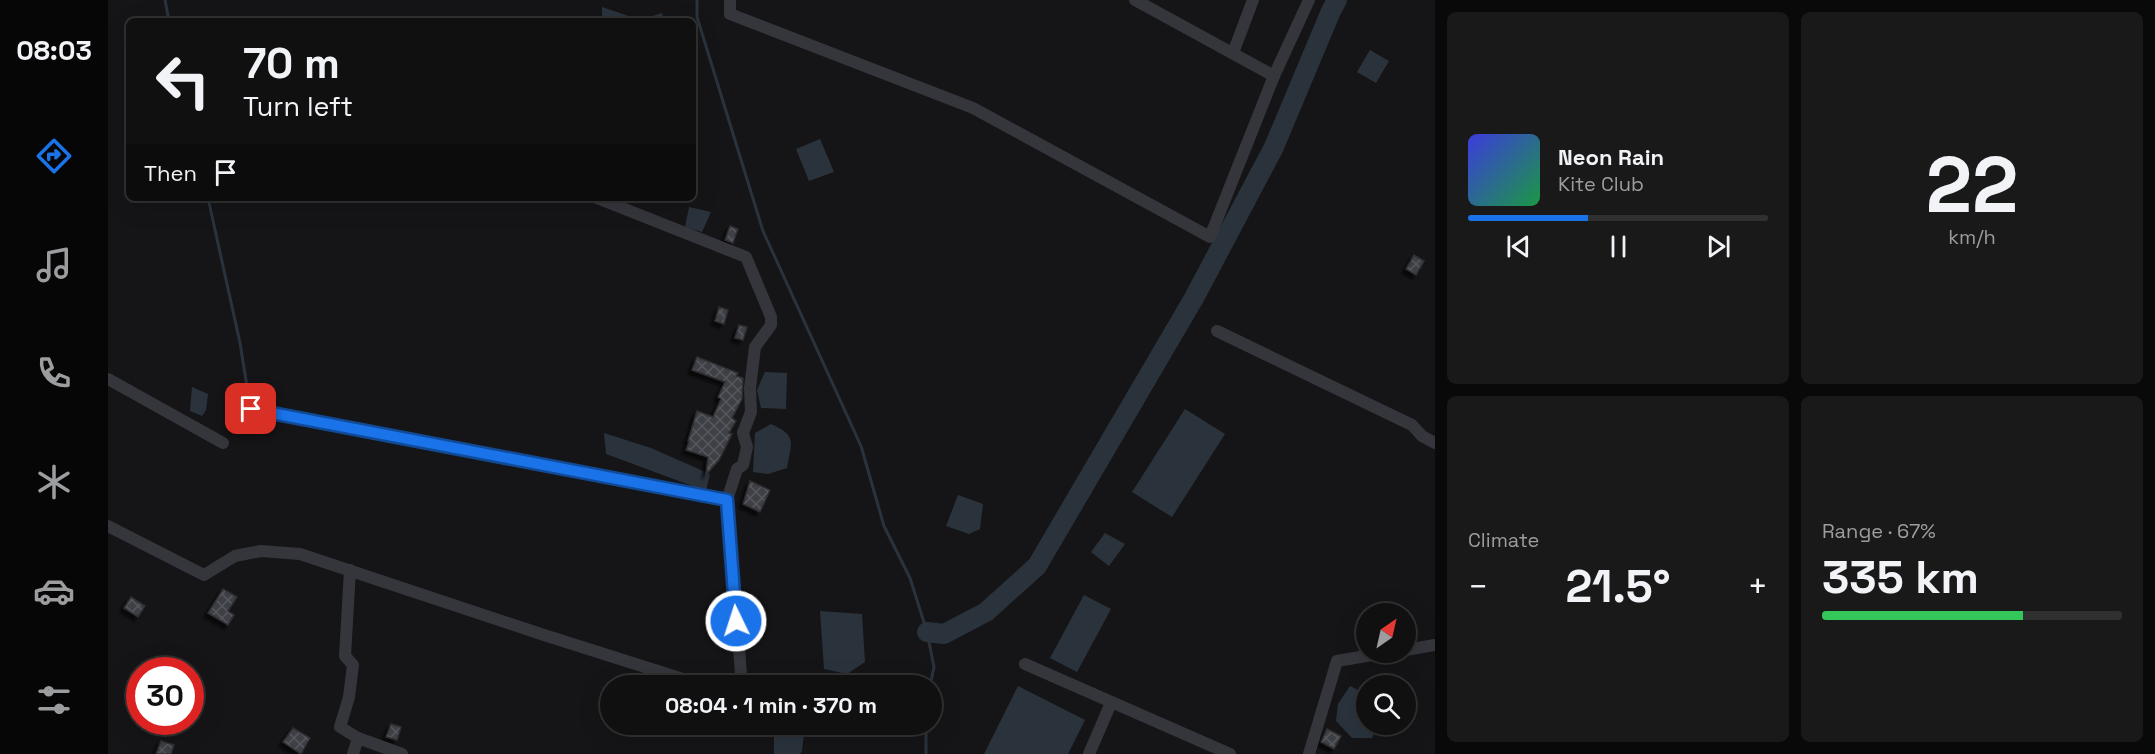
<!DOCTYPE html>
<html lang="en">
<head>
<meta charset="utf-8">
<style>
	:root { --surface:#101011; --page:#19191a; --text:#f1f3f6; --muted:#9c9d9f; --line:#303031; --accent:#1a73e8 }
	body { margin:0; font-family:"Space Grotesk",sans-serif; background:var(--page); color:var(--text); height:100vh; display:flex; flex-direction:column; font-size:22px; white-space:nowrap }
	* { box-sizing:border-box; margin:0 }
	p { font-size:20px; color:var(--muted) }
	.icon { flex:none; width:33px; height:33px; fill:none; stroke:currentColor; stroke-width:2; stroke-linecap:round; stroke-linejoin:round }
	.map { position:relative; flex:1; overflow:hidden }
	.side { display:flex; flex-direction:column; gap:12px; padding:12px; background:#090909; width:720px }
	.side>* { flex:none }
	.guide { position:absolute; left:18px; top:18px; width:570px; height:183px; border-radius:9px; box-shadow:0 6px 24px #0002,0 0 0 2px var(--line); background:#101011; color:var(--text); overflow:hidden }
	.needle { width:39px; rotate:34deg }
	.tools { position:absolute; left:1248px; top:603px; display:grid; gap:12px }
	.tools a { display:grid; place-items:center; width:60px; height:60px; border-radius:50%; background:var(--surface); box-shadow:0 6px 24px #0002,0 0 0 2px var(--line); font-size:30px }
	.speed { position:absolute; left:18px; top:657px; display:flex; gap:12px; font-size:30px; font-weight:700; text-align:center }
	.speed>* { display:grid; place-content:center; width:78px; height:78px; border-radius:50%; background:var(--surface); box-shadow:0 6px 24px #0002,0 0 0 2px var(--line); line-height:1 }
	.speed .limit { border:9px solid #d22; background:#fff; color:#111 }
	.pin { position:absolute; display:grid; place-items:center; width:51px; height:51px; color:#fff; margin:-26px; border-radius:12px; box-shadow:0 3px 9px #0006 }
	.me { position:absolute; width:66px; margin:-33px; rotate:356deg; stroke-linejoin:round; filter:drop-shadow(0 0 4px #0008) }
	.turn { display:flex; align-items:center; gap:21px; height:126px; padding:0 18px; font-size:27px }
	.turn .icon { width:78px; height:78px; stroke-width:2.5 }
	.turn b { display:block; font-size:42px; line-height:51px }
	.then { display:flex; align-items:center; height:57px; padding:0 18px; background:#0003; gap:12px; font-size:22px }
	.big { font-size:45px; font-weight:800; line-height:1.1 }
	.side .card { flex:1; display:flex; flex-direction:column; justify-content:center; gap:9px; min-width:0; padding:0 21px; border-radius:9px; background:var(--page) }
	.side .dial { align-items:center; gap:0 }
	.dial b { font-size:78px; line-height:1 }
	.song { display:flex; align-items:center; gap:18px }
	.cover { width:72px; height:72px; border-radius:9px; background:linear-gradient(135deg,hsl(240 70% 55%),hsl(140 70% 35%)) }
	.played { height:6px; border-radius:3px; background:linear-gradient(90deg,var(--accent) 40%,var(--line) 40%) }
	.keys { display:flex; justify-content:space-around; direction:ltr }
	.heat { display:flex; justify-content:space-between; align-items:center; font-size:33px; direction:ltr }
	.charge { height:9px; border-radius:4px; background:linear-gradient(90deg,#34c759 67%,var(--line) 0) }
	.side .tiles { flex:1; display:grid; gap:12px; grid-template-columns:repeat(2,1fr) }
	.trip { position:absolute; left:492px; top:675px; width:342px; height:60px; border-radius:30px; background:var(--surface); box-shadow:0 6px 24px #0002,0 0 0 2px var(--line); font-weight:800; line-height:60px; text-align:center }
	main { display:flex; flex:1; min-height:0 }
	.dock { display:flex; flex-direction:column; width:108px; justify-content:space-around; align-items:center; background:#060607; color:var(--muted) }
	.dock .icon { width:42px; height:42px }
	.dock .selected { color:var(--accent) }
	.dock b { font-size:27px; color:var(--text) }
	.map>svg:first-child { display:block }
	.water { fill:#2a333c }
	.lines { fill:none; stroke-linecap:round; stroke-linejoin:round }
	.stream { stroke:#2a333c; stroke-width:3 }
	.river { stroke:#2a333c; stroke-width:20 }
	.building { fill:url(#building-cross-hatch); stroke:#2f2e33; stroke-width:1.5; filter:url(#shadow) }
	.street { stroke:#35363c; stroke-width:12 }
	.route-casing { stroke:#114b97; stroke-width:15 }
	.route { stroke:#1a73e8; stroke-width:10 }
</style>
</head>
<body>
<main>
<nav class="dock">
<b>08:03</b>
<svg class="icon selected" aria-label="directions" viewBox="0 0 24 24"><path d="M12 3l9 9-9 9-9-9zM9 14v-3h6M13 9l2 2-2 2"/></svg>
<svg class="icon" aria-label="music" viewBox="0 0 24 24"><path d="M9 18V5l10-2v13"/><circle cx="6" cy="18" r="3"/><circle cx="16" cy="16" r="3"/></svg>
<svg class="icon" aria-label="phone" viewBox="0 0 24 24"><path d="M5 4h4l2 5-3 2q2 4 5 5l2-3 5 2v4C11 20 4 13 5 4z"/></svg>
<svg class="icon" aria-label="climate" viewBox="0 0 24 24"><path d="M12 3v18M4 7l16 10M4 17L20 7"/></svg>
<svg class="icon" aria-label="car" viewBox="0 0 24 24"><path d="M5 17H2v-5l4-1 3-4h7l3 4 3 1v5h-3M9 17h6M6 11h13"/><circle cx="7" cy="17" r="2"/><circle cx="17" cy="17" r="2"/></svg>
<svg class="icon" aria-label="filters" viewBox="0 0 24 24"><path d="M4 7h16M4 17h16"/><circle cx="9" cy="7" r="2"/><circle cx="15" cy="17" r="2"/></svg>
</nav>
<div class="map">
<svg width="1327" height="754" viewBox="0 0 1327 754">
	<defs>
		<pattern id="building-cross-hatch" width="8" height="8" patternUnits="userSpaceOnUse" patternTransform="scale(1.5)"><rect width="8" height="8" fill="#3e3f44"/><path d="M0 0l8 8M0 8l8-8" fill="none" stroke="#57585d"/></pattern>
		<filter id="shadow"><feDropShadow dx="-4" dy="4" stdDeviation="1.5" flood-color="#0009"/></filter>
	</defs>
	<rect width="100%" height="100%" fill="#151517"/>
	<g class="water">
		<polygon points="494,7 532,20 554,13 556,21 494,21"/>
		<polygon points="1262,50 1281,61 1268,83 1249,72"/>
		<polygon points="712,139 726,172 701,181 688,149"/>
		<polygon points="581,207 603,212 594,232 577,227"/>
		<polygon points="657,372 679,373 678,409 653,408 649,390"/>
		<polygon points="84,387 100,394 98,410 94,416 82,411"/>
		<polygon points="1077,409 1117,434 1064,517 1024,492"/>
		<path d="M663,424C690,436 683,442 679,468L660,474L645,472L647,433Z"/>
		<polygon points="496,433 543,448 602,474 598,491 498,454"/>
		<polygon points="850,495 875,504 872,529 861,534 838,526"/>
		<polygon points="997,533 1017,544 1001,566 983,552"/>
		<polygon points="976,595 1003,609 969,672 942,658"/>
		<polygon points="712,611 754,614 757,662 739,674 716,669"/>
		<polygon points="910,686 977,720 960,754 876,754"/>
		<polygon points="1242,686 1258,694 1258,724 1269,725 1264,738 1244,738 1228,721 1230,704"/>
		<polygon points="683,725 685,733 696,733 694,751 692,754 666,754 666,738 672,728"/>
	</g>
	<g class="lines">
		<g class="stream">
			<polyline points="57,0 61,21"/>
			<polyline points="589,0 589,17 655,231 753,446 776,526 802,578 819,632 826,667 822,686"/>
			<polyline points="100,198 132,343 142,405"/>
			<polyline points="818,724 818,754"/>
		</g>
		<polyline class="river" points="819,632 836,634 878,612 929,566 1086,298 1166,147 1223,11 1229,0"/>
	</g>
	<g class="building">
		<polygon points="622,226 630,229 625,243 617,240"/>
		<polygon points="1306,255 1316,261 1308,275 1298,269"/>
		<polygon points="611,307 620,310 616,324 607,321"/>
		<polygon points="631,325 639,327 635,340 627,338"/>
		<polygon points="589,357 630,373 628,376 635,378 634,399 624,418 628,421 621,433 624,434 611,460 598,475 600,457 578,450 581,442 580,441 589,411 605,417 613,399 610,397 617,382 584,370"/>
		<polygon points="642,481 662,490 652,512 635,504"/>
		<polygon points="115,589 129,597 120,611 126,615 120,625 100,613"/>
		<polygon points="23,597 37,606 30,617 16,608"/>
		<polygon points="283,724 293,727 289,740 278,737"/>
		<polygon points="185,728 202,738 193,754 175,742"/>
		<polygon points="1219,729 1233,736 1226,749 1213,742"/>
		<polygon points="53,741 66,745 63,754 48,754"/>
	</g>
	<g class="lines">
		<g class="street">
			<polyline points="622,0 622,14 865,108 1102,237 1166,76 1027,0"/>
			<polyline points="1125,53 1145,0"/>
			<polyline points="1166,76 1201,0"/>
			<polyline points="489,198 638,257 663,317 663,325 647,347 642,388 643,412 635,433 639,447 635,465 629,469 619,500 634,686"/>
			<polyline points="1109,331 1304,425 1314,436 1327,443"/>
			<polyline points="0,379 115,443"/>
			<polyline points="143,409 619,500"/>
			<polyline points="0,526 96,575 127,556 153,551 192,554 436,635 597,686"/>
			<polyline points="242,570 237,656 245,665 241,697 232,727 250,738 294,754"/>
			<polyline points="1298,650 1327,645"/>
			<polyline points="917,664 1122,754"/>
			<polyline points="245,754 250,738"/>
			<polyline points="981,754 1003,703"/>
			<polyline points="1201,754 1229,661 1281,652"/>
		</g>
	</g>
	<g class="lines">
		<defs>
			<polyline id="route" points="143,409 619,500 628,621"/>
		</defs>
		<use href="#route" class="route-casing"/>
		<use href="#route" class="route"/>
	</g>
</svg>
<div class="tools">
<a><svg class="needle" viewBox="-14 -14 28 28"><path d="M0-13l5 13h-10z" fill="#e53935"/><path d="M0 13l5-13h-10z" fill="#9c9d9f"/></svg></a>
<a><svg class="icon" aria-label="search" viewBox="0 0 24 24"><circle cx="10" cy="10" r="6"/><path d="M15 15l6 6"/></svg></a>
</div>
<div class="speed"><div class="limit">30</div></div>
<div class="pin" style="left:143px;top:409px;background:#d93025"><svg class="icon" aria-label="arrive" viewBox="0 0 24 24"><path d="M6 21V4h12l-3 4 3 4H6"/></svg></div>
<svg class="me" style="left:628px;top:621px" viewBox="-20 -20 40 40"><circle r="17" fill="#1a73e8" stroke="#fff" stroke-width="3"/><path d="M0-11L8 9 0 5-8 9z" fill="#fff"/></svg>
<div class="trip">08:04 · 1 min · 370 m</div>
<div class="guide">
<div class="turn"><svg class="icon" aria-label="left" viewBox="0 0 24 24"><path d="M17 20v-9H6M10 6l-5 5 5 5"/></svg><div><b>70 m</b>Turn left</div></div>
<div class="then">Then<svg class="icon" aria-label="arrive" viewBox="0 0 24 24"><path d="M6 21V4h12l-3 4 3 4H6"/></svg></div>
</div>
</div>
<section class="side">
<div class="tiles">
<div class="card">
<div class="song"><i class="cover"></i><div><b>Neon Rain</b><p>Kite Club</p></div></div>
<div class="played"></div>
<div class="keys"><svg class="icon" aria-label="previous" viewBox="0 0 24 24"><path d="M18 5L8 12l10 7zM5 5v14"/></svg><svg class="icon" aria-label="pause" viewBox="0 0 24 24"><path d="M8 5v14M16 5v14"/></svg><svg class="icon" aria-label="next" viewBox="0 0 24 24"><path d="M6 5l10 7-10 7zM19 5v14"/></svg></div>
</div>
<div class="card dial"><b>22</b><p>km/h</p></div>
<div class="card"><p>Climate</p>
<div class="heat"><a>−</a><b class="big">21.5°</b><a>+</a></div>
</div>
<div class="card"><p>Range · 67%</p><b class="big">335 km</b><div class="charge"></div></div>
</div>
</section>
</main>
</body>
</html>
